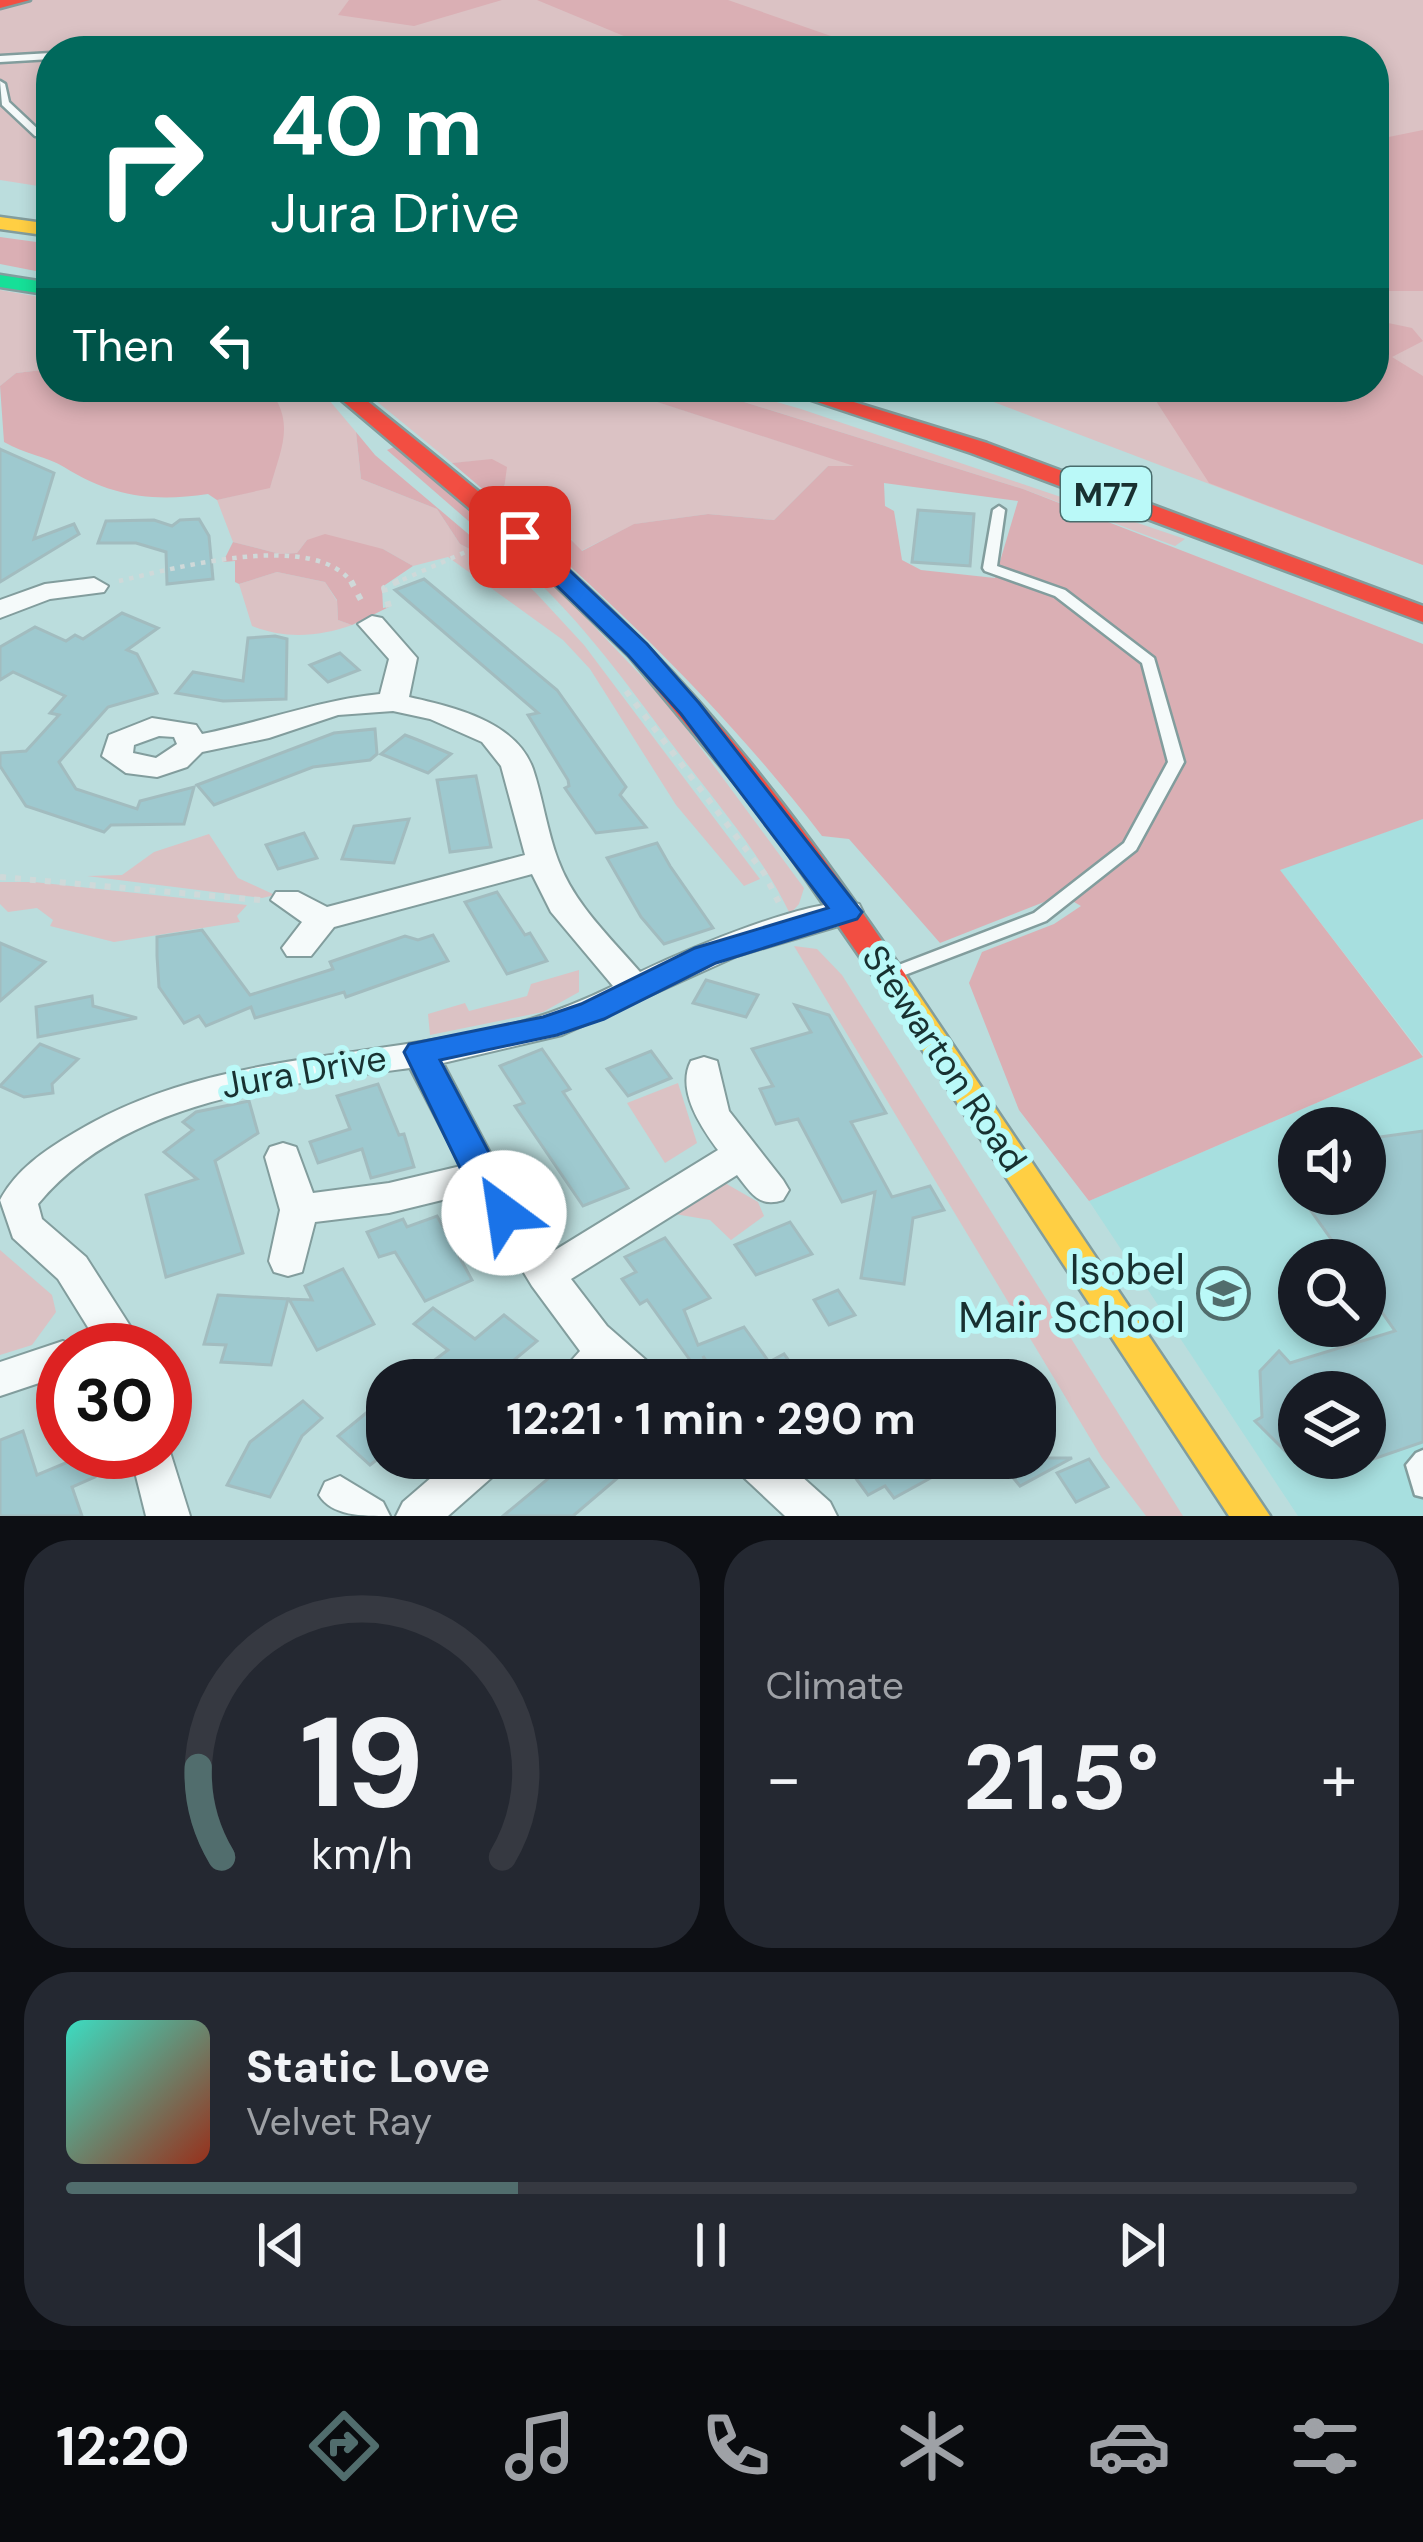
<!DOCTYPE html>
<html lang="en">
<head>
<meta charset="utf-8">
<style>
	:root { --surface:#171b24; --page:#242831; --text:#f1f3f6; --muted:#9ea1a6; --line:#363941; --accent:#516d6d }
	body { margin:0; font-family:"DM Sans",sans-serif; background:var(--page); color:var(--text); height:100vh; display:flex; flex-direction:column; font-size:45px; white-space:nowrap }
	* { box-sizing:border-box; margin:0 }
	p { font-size:39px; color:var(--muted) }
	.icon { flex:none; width:66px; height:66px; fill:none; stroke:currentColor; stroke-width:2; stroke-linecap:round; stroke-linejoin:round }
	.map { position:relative; height:1516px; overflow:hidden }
	.panel { display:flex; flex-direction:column; gap:24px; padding:24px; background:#0d0f14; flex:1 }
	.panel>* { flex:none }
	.banner { position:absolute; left:36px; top:36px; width:1353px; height:366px; border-radius:48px; box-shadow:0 6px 18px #0003; background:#00695c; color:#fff; overflow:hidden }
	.buttons { position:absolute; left:1278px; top:1107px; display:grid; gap:24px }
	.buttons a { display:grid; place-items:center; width:108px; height:108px; border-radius:50%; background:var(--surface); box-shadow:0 6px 18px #0003; font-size:60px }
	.speed { position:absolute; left:36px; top:1323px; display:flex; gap:24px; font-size:60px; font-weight:700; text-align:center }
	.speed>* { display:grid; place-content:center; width:156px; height:156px; border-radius:50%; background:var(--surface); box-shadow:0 6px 18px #0003; line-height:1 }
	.speed .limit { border:18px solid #d22; background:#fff; color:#111 }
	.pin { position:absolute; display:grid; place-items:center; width:102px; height:102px; color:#fff; margin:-51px; border-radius:24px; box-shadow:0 6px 18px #0006 }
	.me { position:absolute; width:132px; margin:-66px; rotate:329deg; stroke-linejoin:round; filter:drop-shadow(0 0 9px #0008) }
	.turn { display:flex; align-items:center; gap:42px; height:252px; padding:0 36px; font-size:54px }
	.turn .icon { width:156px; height:156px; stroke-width:2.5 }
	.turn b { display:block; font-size:84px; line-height:102px }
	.then { display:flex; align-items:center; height:114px; padding:0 36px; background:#0003; gap:24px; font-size:45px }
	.big { font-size:90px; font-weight:700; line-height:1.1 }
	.panel .tile { flex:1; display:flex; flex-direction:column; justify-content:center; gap:18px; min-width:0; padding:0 42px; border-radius:48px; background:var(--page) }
	.panel .dial { align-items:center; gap:0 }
	.dial svg { height:312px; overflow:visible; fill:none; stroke:var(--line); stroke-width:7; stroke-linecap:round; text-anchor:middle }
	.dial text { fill:var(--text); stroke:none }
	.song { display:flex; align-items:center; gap:36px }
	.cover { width:144px; height:144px; border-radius:18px; background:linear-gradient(135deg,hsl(170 70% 55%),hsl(10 70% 35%)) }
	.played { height:12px; border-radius:6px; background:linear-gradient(90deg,var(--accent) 35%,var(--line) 35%) }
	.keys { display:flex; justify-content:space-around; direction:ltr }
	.heat { display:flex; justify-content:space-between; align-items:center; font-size:66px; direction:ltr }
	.panel .tiles { flex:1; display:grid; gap:24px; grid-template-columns:1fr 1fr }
	.tile:last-child { grid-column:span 2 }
	.trip { position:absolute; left:366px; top:1359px; width:690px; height:120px; border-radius:48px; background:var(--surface); box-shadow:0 6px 18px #0003; font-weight:700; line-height:120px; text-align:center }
	.dock { display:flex; height:192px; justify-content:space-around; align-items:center; background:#090b0e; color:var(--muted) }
	.dock .icon { width:84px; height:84px }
	.dock .current { color:var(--accent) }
	.dock b { font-size:54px; color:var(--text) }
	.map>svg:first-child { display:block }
	.built { fill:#a7dfdf; fill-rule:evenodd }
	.green { fill:#dbc2c4 }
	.forest { fill:#daafb4; fill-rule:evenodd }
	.building { fill:#9ec9cf; stroke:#a2bcbf; stroke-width:3 }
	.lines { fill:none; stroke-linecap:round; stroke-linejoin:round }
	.lane-casing { stroke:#829d9d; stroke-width:5 }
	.street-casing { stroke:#829d9d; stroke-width:4 }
	.fast-casing { stroke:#829d9d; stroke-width:5 }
	.slow-casing { stroke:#829d9d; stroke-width:5 }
	.jam-casing { stroke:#829d9d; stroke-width:5 }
	.path-far1 { stroke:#cfd9d9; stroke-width:4.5; stroke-dasharray:4.5 6; stroke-linecap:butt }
	.path { stroke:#cfd9d9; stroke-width:6; stroke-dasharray:6 9; stroke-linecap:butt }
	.lane { fill:#f5fafa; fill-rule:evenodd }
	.street { fill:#f5fafa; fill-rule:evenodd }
	.fast { fill:#16e098; fill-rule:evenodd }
	.slow { fill:#ffcf43; fill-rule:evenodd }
	.jam { fill:#f24e42; fill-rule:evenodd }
	.route { fill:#1a73e8; stroke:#114b97; stroke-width:3 }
	.labels { text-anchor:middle; stroke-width:12; stroke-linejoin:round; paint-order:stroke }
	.shield { fill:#baf9f8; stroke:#496d6d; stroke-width:3 }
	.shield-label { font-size:33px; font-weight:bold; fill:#183131 }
	.street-label { font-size:36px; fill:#183131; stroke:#baf9f8 }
	.near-poi-label { font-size:42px; fill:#183131; stroke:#baf9f8; text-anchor:end }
</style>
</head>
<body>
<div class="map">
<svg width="1423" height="1516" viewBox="0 0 1423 1516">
	<rect width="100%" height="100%" fill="#bdd"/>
	<g class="built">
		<polygon points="1423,819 1423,1055 1279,869"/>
		<path d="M1423,1057V1516H1298L1089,1201ZM1299,1128H1365V1194H1299ZM1299,1260H1365V1326H1299ZM1299,1392H1365V1458H1299Z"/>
	</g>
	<g class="green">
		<polygon points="30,0 1423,0 1423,565 954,387 1374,387 1374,51 51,51 51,188 0,180 0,4"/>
		<polygon points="0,290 51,299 51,369 16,373 0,386"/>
		<path d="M268,387H318L356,432L361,479L437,509L460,544L510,569L536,593L584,645L760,879L744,886L676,805L590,669L563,640L448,557L413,566L383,549L307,540L297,553L280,554L233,542L217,500L270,487C280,449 294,420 268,387Z"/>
		<path d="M396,387H611L859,467L828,466L774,520L708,514L635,524L581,551C571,540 559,521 546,514C514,496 507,497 492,460L452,463L375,400L395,395Z"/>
		<polygon points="696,387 724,387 801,409 1185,539 1175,546 1023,489"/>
		<path d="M277,572L325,582L337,601L338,620L352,625C319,637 284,639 252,626L239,584Z"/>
		<path d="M545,575L669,705L804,888L799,904L790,914C763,857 722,810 684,760C637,698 592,633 535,579Z"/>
		<polygon points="209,834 238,878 275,895 262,898 87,876 122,875 154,852"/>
		<polygon points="0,882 34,882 247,905 237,916 240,922 114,942 50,926 53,920 37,908 8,912 0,904"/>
		<polygon points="794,946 817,949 842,975 1183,1516 1146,1516 1102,1458"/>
		<polygon points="579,970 579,992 543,1012 430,1035 428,1014 465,1003 469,1011 527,996 531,984"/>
		<polygon points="678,1083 697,1143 665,1163 627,1103"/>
		<polygon points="725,1183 758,1202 764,1216 731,1240 710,1220 675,1214 713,1184"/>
		<polygon points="0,1250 52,1295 56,1312 32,1345 0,1355"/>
	</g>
	<g class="forest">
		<polygon points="349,0 502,0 414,26 338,15"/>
		<polygon points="537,0 728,0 874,51 660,51"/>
		<polygon points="1423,130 1423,291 1374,291 1374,140"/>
		<polygon points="0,237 51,244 51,274 0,264"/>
		<polygon points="1374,320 1412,328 1423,341 1392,357 1423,376 1423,565 1209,483 1147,387 1374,387"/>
		<path d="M51,369V387H268C296,423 281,448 270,488L217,500L208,494C153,502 112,497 64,467C48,457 24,454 4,442L0,386L16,373Z"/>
		<path d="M611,387H696L1023,489L1423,644V819L1280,870L1423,1057L1089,1201L1019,1110L969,983L982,952L1054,924L1081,906L1062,895L940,943L849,839L822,836C715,696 586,576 452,463L492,459L507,467L504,489L532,511L545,513L582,551L634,524L708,514L774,520L828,466H854ZM884,483L1018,501L995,578L921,570L902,560L894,511L885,506Z"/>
		<polygon points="356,432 375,455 511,570 460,544 437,509 361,479"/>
		<polygon points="396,446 545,575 535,579 387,450"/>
		<polygon points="325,534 383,549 413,566 382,587 383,608 389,607 352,625 338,620 337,600 325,582 277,572 239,584 235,582 235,561 223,562 233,542 280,554 297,553 307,540"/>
	</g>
	<g class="building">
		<polygon points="0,449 54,473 34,539 74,524 79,534 0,582"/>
		<polygon points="918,510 974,514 970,566 912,562"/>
		<polygon points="199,519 209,536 213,579 167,584 166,552 136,543 98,543 106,521 154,520 172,526 180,520"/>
		<polygon points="424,579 557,690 626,787 620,795 646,827 596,833 565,788 569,786 568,780 528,715 538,713 395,590"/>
		<polygon points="122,613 158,628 127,650 137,654 157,693 108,707 59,762 76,789 137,809 140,801 194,787 184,824 111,825 104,832 26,806 0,766 0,753 26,751 59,715 50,713 65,696 13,672 0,680 0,647 35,627 66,641 75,635 83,639"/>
		<polygon points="275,636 287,639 286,699 223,701 176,693 193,672 243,681 248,638"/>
		<polygon points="340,653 359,670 328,682 310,665"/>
		<polygon points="375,729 377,754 370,760 313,767 214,805 197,785 334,733"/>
		<polygon points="405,735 418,740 451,754 428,773 381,754"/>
		<polygon points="476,776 491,847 450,852 437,780"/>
		<polygon points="409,819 394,863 342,859 354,826"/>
		<polygon points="304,833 317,858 278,869 266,845"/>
		<polygon points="657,843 670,866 713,928 664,944 641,917 607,858"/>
		<polygon points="497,892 525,935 530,933 547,961 507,974 465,902"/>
		<polygon points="202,930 250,995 333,969 330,962 405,936 418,940 433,935 448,961 346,997 344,992 255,1018 251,1007 206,1026 199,1016 184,1023 159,987 157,956 157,937"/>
		<polygon points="0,943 45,962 0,1001"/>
		<polygon points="706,980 758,995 746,1017 693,1003"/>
		<polygon points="92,996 93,1006 137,1018 38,1037 36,1007"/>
		<polygon points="795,1005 829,1015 886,1113 851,1122 892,1197 930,1186 944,1210 913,1218 904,1284 861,1278 875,1192 842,1202 798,1119 776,1124 760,1089 773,1086 752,1049 811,1032"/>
		<polygon points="40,1044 78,1059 52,1084 53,1093 24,1097 0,1086"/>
		<polygon points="542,1049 570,1089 563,1092 628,1188 583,1206 515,1106 524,1103 500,1066"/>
		<polygon points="651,1051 671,1078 628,1096 607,1069"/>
		<polygon points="378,1084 399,1135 404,1134 414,1167 371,1178 362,1149 318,1163 310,1142 350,1129 337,1096"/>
		<polygon points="249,1101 258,1133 215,1161 243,1253 166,1277 146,1195 197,1179 164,1152 193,1130 183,1122 196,1112"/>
		<polygon points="1423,1131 1423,1442 1365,1462 1365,1392 1299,1392 1299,1465 1255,1421 1262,1417 1260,1371 1279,1351 1290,1363 1395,1331 1365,1288 1365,1260 1346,1260 1309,1208 1319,1194 1365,1194 1365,1139"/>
		<polygon points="437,1216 472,1280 425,1301 395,1252 379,1257 367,1232 403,1219 407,1227"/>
		<polygon points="790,1222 812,1254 756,1275 735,1245"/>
		<polygon points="665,1238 710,1298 684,1310 698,1345 744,1327 769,1362 784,1354 803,1380 732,1380 738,1377 732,1368 716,1375 703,1356 708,1369 700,1374 647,1300 640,1304 622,1279 636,1272 625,1257"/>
		<polygon points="343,1269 374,1324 317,1350 289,1299 312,1300 305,1286"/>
		<polygon points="838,1290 855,1315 829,1325 814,1300"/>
		<polygon points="218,1295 288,1299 271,1365 221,1362 226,1345 204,1344"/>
		<polygon points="433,1308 475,1339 504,1315 537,1341 490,1380 408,1380 448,1350 414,1324"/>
		<polygon points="387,1396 387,1452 370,1465 338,1436"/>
		<polygon points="303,1401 322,1418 302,1436 270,1497 227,1485 250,1442"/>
		<polygon points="23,1431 37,1475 87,1454 95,1477 72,1487 82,1516 0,1516 0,1440"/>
		<polygon points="573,1458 641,1458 573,1516 503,1516"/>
		<polygon points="841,1458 967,1458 894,1498 885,1486 868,1495"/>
		<polygon points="997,1458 1072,1458 1020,1486"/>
		<polygon points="1089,1459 1108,1487 1076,1502 1057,1473"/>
	</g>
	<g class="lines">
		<defs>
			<g id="lane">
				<polygon points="51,53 51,59 0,62 0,56"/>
				<polygon points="0,81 5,84 9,102 41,132 41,136 35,136 2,105"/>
				<polygon points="999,506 1005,510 997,566 1065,590 1154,658 1184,762 1136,850 1046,921 889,981 883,979 881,975 883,971 1034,913 1124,843 1168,762 1142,663 1055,596 985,571 983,568 993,510"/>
				<polygon points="1423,1450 1423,1497 1415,1495 1406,1465 1416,1453"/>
			</g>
			<g id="street">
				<polygon points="94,578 108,586 104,592 50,599 0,618 0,600 45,584"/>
				<path d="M372,616L382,618L417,658L409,697C453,707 516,721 533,769C543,799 547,831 558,860C574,904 610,937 640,972C682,952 817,893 859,904L863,912L859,920L737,956L562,1035L443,1063L495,1162L552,1252L718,1150C701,1127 676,1090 691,1061L704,1057L717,1061L729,1111L783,1180L789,1190L783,1200C759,1208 751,1193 737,1175L571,1279L607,1326L655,1368L661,1380H554L580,1351L532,1286L475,1192L389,1213L315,1222L302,1272L288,1276L274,1272L269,1261L280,1210L265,1157L270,1147L283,1143L296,1147L313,1193L389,1183L461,1166L410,1068C283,1085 126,1098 38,1204L42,1219L86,1257L132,1329L138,1341L134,1350H102L58,1279L13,1238L0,1200C16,1170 45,1150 74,1133C203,1055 350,1060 492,1029C535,1020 574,1005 613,986L551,912L532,874L334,927L311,956H287L282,948L302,922L271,900L276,892H298L327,907L525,855L501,766L482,742L430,719L393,711L338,715L269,738L202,752L187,767L157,777L126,773L102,756L109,735L152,718L196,725L202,734C263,722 319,700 380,694L389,659L358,624ZM159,736L174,737L177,744L156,758L133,753L134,745Z"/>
				<polygon points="63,1341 79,1350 63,1350 63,1375 0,1396 0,1362"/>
				<polygon points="166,1439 190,1516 146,1516 130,1452 165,1452"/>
				<polygon points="454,1458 505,1458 499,1471 448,1516 396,1516 403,1502"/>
				<polygon points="731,1458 781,1458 830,1502 837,1516 785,1516 737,1471"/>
				<path d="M340,1476L383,1502L390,1516C361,1516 332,1516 319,1495L325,1482Z"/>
			</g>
			<polygon id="fast" points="0,275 51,283 51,295 0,287"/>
			<g id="slow">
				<polygon points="0,217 51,224 51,236 0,229"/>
				<polygon points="894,971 905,974 1270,1516 1229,1516 883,990 879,982 883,974"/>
			</g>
			<g id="jam">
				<polygon points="0,0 30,0 0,8"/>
				<path d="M326,387H350C452,469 555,551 646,645C744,745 826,859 905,974L909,982L905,990H883L763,817L629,656L521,552Z"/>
				<polygon points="772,387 805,387 987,443 1423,606 1423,622 971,453"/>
			</g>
		</defs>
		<use href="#lane" class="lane-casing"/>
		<use href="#street" class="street-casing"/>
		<use href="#fast" class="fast-casing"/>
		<use href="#slow" class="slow-casing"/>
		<use href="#jam" class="jam-casing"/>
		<g class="path-far1">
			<path d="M119,581C176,568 315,529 353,584"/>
			<polyline points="393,584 486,543"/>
		</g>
		<g class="path">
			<polyline points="351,581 363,604"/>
			<polyline points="389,607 384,588 399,581"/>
			<polyline points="626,691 764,873 779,903"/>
			<polyline points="0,877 260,900"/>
		</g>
		<use href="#lane" class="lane"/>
		<use href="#street" class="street"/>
		<use href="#fast" class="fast"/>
		<use href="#slow" class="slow"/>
		<use href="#jam" class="jam"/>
	</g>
	<polygon class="route" points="520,530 529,532 647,644 699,703 862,912 857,919 716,963 604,1019 557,1035 440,1060 521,1213 516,1223 504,1227 492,1223 464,1176 404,1052 409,1044 543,1017 581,1004 695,948 828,908 681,714 628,655 512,542 509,537"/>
	<defs>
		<symbol id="school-ring" viewBox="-11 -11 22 22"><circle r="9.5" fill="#baf9f8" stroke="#516d6d" stroke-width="1.5"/><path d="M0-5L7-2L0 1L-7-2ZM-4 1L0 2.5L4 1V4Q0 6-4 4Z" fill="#516d6d"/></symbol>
	</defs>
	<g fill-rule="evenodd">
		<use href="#school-ring" x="1194" y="1264" width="59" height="59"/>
	</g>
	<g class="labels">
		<rect class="shield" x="1061" y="467" width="90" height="54" rx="9"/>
		<g class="shield-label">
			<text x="1106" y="506">M77</text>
		</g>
		<g class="street-label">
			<text transform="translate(945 1058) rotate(56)" y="13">Stewarton Road</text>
			<text transform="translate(304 1071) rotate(-10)" y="13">Jura Drive</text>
		</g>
		<g class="near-poi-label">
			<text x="1185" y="1284">Isobel<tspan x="1185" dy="48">Mair School</tspan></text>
		</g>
	</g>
</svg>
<div class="buttons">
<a><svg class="icon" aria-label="sound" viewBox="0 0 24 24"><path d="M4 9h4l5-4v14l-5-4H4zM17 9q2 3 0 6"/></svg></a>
<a><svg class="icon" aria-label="search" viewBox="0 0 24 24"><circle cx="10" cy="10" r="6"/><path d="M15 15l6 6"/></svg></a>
<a><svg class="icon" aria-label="layers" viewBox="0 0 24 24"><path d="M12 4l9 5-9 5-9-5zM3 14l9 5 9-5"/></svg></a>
</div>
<div class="speed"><div class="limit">30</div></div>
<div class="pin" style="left:520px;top:537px;background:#d93025"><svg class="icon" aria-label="arrive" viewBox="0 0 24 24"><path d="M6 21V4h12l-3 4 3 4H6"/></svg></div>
<svg class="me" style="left:504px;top:1213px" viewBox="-20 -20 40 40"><circle r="19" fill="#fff"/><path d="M0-13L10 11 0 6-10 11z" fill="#1a73e8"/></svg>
<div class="trip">12:21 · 1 min · 290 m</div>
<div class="banner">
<div class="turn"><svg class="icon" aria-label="right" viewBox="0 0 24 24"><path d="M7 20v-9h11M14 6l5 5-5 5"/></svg><div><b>40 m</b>Jura Drive</div></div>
<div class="then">Then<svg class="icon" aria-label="left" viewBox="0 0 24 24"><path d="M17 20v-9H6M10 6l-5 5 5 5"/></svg></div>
</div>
</div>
<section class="panel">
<div class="tiles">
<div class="tile dial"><svg viewBox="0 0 100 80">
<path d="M14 69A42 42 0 1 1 86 69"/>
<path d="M14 69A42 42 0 0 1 8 46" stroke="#516d6d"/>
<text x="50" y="56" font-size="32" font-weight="700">19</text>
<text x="50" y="72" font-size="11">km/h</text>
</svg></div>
<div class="tile"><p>Climate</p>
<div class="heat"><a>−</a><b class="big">21.5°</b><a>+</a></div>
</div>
<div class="tile">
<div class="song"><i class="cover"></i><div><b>Static Love</b><p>Velvet Ray</p></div></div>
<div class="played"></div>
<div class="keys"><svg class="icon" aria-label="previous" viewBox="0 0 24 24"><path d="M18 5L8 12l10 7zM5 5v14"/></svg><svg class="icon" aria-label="pause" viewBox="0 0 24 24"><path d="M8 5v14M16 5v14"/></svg><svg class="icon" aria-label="next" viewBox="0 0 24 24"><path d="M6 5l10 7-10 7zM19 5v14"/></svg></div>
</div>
</div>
</section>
<nav class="dock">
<b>12:20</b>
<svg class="icon current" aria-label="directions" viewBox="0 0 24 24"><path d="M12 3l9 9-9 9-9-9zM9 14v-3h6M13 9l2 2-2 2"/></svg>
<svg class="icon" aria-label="music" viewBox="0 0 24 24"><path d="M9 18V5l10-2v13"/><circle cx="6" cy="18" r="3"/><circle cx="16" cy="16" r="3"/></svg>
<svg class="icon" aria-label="phone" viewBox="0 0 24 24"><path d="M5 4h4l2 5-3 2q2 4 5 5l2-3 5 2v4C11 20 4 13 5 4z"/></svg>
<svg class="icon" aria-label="climate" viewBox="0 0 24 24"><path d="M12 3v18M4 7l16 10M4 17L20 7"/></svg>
<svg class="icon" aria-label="car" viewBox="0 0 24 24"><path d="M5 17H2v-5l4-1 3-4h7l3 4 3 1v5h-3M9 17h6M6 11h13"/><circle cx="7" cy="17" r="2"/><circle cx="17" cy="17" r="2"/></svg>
<svg class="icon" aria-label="filters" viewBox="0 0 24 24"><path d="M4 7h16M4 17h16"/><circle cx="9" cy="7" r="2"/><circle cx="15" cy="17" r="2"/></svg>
</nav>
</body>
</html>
